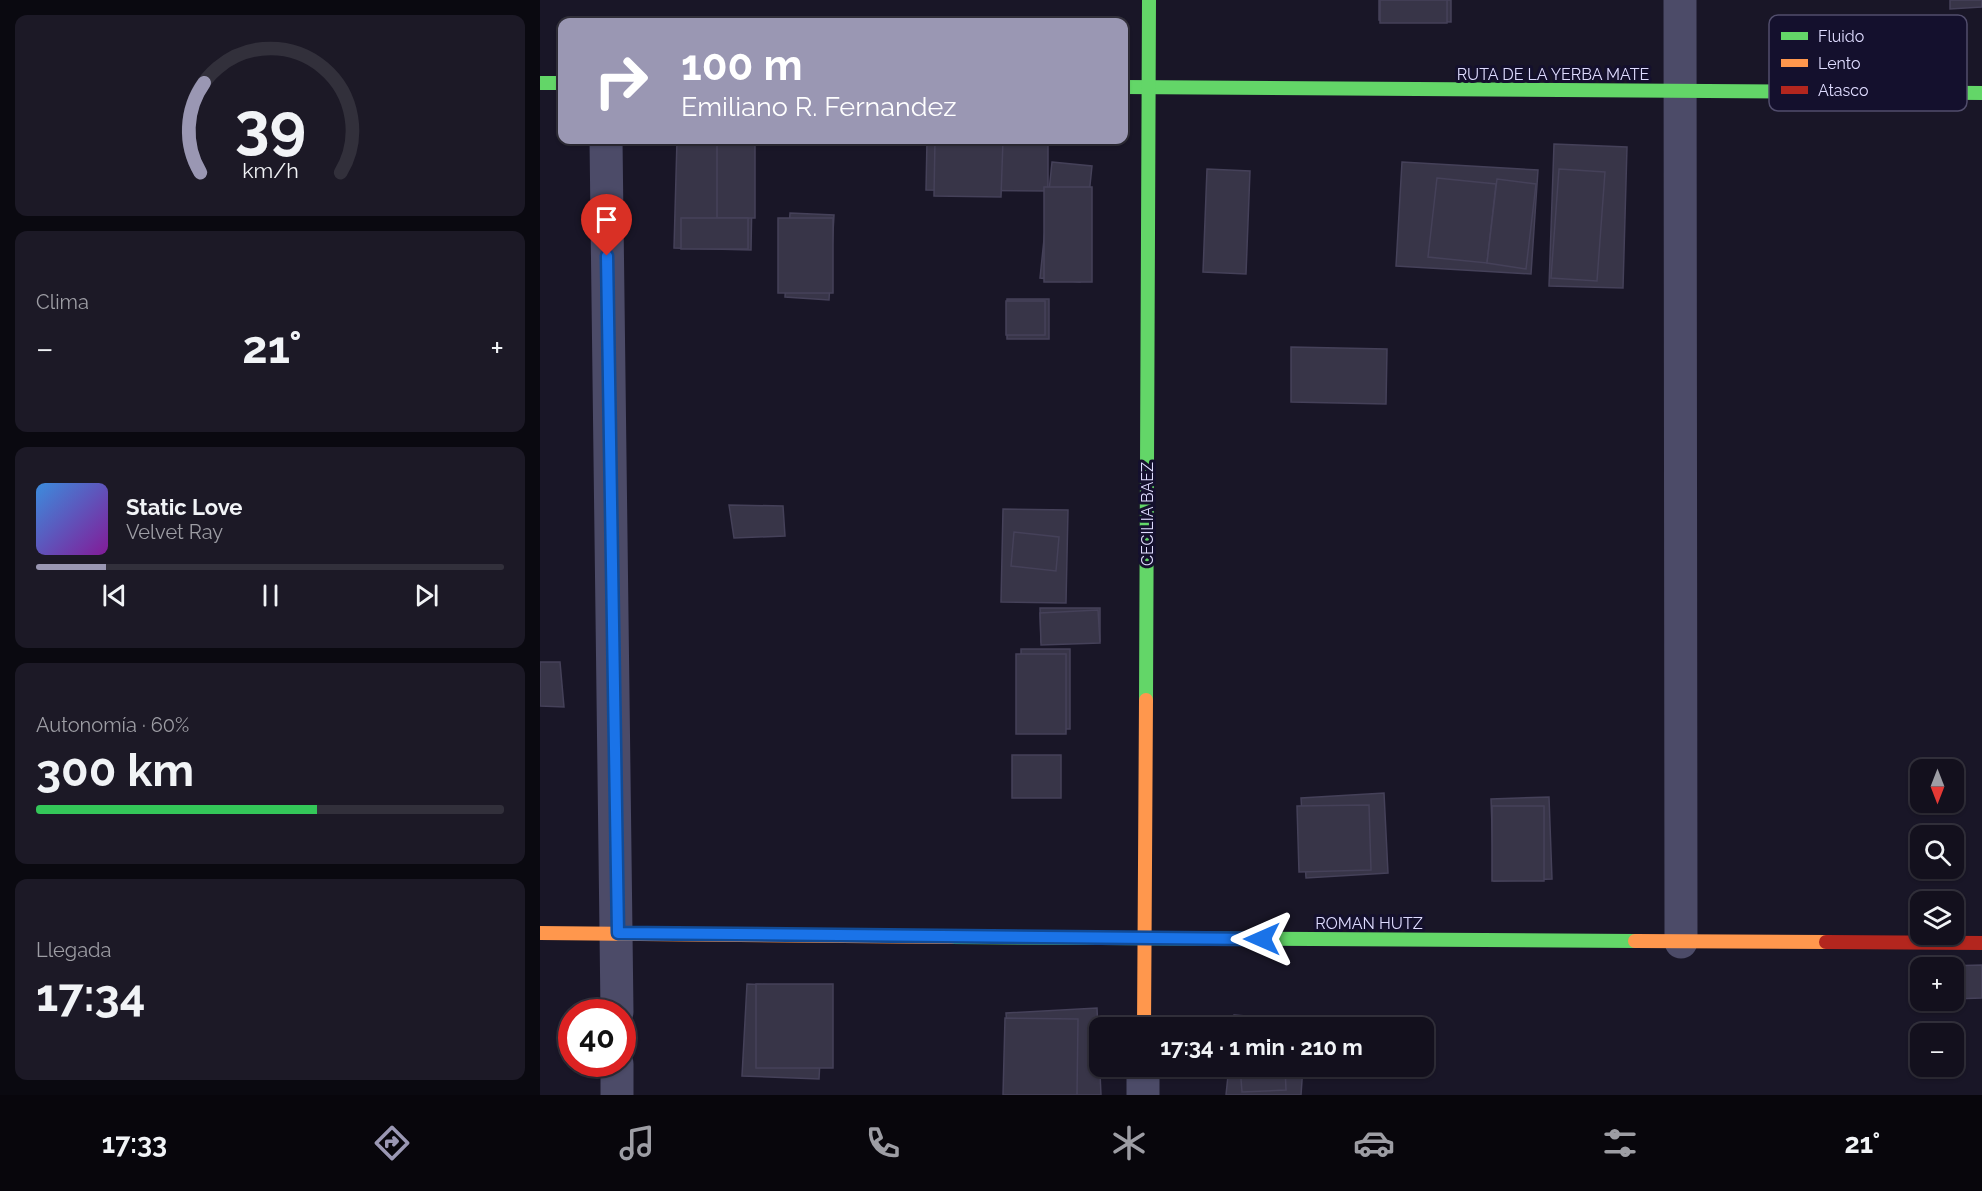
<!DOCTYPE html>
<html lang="es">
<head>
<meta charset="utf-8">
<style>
	:root { --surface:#13101d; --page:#1c1926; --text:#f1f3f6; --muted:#9d9da4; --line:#32303b; --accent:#9a97b3 }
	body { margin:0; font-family:Raleway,sans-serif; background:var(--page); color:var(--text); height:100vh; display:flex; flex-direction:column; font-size:22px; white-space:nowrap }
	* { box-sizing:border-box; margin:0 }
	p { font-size:20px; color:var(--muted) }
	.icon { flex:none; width:33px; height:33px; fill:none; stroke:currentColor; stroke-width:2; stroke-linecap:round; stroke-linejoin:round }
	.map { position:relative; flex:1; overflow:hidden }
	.drawer { display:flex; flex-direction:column; gap:15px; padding:15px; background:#0a0910; width:540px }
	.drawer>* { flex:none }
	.banner { position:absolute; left:18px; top:18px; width:570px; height:126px; border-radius:12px; box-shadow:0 2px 4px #0004,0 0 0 2px var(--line); background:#9a97b3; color:#fff; overflow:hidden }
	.needle { width:39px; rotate:180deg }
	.fabs { position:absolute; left:1370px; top:759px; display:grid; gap:12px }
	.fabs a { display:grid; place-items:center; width:54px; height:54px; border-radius:12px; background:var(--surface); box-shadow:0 2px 4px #0004,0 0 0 2px var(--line); font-size:30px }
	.speed { position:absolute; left:18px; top:999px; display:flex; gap:12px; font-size:30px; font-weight:700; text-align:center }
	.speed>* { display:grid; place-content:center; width:78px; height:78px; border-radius:50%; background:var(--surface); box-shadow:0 2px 4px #0004,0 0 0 2px var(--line); line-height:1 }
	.speed .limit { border:9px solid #d22; background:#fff; color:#111 }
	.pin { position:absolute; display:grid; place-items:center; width:51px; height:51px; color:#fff; margin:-62px -26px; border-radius:50% 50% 50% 0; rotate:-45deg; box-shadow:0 0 6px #0007 }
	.pin .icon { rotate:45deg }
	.me { position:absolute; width:66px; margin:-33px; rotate:270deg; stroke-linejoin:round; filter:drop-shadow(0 0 4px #0008) }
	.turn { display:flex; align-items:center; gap:21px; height:126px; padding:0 24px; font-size:27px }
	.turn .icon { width:78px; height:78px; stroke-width:2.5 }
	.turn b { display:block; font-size:42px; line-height:51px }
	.big { font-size:45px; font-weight:700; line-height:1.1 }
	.drawer .card { flex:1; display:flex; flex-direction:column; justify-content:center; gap:9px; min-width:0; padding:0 21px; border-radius:12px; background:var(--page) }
	.drawer .dial { align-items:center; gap:0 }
	.dial svg { height:156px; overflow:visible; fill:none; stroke:var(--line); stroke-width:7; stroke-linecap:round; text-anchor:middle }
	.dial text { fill:var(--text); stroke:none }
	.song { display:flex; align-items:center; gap:18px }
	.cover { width:72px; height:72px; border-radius:9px; background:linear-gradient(135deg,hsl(210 70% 55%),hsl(290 70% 35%)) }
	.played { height:6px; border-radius:3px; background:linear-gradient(90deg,var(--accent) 15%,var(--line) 15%) }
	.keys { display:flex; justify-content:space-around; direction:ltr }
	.heat { display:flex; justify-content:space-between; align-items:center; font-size:33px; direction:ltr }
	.charge { height:9px; border-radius:4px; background:linear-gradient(90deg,#34c759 60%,var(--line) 0) }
	.trip { position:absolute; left:549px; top:1017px; width:345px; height:60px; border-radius:12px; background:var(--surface); box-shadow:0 2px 4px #0004,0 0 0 2px var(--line); font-weight:700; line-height:60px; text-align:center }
	.tabs { display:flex; height:96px; justify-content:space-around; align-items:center; background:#08060c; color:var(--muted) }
	.tabs .icon { width:42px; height:42px }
	.tabs .active { color:var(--accent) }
	.tabs b { font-size:27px; color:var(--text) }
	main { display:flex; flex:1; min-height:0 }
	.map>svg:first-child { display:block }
	.building { fill:#383548; stroke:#454159; stroke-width:1.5 }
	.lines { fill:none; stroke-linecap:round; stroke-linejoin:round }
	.street { stroke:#4c4b68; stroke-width:33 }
	.fast { stroke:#63d668; stroke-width:14 }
	.slow { stroke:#ff974d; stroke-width:14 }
	.jam { stroke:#b3261e; stroke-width:14 }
	.route-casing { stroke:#114b97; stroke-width:15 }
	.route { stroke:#1a73e8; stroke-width:10 }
	.labels { text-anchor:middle; stroke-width:6; stroke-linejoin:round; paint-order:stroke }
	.street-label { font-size:16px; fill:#dfdcff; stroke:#14102d }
	.key { fill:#14102d; stroke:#514d6c; stroke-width:1.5 }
	.key-label { font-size:16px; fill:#dfdcff }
</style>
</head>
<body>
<main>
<section class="drawer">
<div class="card dial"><svg viewBox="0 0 100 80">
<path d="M14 69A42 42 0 1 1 86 69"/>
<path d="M14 69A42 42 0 0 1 16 23" stroke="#9a97b3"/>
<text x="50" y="56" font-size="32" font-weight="700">39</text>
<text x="50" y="72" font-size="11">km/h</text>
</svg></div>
<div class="card"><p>Clima</p>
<div class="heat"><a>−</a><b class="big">21°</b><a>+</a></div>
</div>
<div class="card">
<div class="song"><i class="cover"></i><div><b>Static Love</b><p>Velvet Ray</p></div></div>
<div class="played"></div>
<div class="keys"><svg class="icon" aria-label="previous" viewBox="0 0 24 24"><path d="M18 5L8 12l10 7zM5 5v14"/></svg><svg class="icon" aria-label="pause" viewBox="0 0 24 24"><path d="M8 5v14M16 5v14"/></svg><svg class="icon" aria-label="next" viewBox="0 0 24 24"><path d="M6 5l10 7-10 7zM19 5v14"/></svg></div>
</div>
<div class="card"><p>Autonomía · 60%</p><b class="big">300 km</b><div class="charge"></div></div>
<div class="card"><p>Llegada</p><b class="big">17:34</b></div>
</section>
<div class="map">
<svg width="1442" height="1095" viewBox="0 0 1442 1095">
	<rect width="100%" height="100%" fill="#191627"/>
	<g class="building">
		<polygon points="839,0 911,0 911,22 839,20"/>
		<rect x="840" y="0" width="67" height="23"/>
		<polygon points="1410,0 1442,0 1442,7 1410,9"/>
		<polygon points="137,140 213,140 211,250 134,248"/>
		<rect x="177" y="140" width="38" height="78"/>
		<polygon points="387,140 508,140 508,191 386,190"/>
		<polygon points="395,140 463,140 461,197 394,196"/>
		<polygon points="1014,144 1087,147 1083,288 1009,286"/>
		<polygon points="512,162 552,166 540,282 500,278"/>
		<polygon points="862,162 998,170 991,274 856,266"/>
		<polygon points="667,169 710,171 706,274 663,272"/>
		<polygon points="1019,169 1065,172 1057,281 1011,278"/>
		<polygon points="897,178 956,184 947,263 888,257"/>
		<polygon points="957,179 996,184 986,269 947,263"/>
		<rect x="504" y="187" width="48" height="95"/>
		<polygon points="250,213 294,215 289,300 245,297"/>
		<rect x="141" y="218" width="67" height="31"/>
		<rect x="238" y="218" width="55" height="75"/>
		<rect x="467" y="299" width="42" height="40"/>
		<rect x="466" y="301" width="39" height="34"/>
		<polygon points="751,347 847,349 846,404 751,402"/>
		<polygon points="189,505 243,506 245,536 194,538"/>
		<polygon points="463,509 528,510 526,603 461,602"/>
		<polygon points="474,532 519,537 516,571 471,566"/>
		<polygon points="500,608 560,608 560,641 501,642"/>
		<polygon points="558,610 560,643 501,645 500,613"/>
		<rect x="481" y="649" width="49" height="80"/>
		<rect x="476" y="654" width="50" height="80"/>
		<polygon points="0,662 20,662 24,707 0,706"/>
		<rect x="472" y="755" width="49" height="43"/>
		<polygon points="844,793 848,873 766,878 761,798"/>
		<polygon points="1009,797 1012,879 954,881 951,799"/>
		<polygon points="829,805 831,870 759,872 757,806"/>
		<rect x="952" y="806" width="52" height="75"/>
		<polygon points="1442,965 1442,998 1413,999 1413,968 1406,966"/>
		<polygon points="207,984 284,987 279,1079 202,1076"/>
		<rect x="216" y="984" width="77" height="84"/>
		<polygon points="557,1008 561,1095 471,1095 466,1013"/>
		<polygon points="694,1015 767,1021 767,1028 692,1028"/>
		<polygon points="465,1018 538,1019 537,1095 463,1095"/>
		<polygon points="689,1066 763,1066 761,1095 686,1095"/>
		<polygon points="700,1066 745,1066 746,1090 702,1092"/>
	</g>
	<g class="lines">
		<g class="street">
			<polyline points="1140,0 1141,942"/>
			<polyline points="66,140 77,1012"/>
			<polyline points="77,1095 77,1064"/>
			<polyline points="603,1095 603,1066"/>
		</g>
		<g class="fast">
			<polyline points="0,83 22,83"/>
			<polyline points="584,87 1442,93"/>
			<polyline points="606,700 609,0"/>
			<polyline points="411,937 1095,941"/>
		</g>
		<g class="slow">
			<polyline points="0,933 411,937"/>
			<polyline points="1095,941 1286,942"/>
			<polyline points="604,1028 606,700"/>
		</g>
		<polyline class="jam" points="1286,942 1442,943"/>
	</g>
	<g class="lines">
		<defs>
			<polyline id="route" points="67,256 78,933 722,939"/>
		</defs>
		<use href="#route" class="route-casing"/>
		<use href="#route" class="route"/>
	</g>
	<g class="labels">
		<g class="street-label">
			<text x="1013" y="80">RUTA DE LA YERBA MATE</text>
			<text transform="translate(607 514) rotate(-90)" y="6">CECILIA BAEZ</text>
			<text x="829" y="929">ROMAN HUTZ</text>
		</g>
	</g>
	<rect x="1229" y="15" width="198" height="96" rx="9" class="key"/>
	<rect x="1241" y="32" width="27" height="8" fill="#63d668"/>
	<rect x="1241" y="59" width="27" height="8" fill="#ff974d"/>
	<rect x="1241" y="86" width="27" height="8" fill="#b3261e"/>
	<g class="key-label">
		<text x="1278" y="42">Fluido</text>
		<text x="1278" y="69">Lento</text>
		<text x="1278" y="96">Atasco</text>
	</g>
</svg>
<div class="fabs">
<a><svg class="needle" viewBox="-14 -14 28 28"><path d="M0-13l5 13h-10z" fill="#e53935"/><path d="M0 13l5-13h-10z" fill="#9d9da4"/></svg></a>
<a><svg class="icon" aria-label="search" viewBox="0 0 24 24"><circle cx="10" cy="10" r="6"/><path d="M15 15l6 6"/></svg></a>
<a><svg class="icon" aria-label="layers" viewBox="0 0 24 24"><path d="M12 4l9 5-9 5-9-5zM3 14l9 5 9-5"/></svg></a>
<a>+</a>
<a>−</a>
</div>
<div class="speed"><div class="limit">40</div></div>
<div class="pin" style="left:67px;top:256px;background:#d93025"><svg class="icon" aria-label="arrive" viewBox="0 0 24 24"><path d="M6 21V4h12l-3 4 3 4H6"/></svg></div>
<svg class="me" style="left:722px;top:939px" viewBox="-20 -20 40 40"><path d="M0-17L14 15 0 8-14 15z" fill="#1a73e8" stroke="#fff" stroke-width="4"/></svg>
<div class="trip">17:34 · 1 min · 210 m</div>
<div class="banner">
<div class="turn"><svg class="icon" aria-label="right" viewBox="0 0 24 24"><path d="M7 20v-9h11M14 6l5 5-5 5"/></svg><div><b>100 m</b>Emiliano R. Fernandez</div></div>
</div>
</div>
</main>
<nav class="tabs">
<b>17:33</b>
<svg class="icon active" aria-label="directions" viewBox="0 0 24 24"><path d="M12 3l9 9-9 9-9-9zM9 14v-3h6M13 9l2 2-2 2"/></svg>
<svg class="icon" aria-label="music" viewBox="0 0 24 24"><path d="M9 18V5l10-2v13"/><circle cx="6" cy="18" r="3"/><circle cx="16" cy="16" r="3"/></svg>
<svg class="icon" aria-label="phone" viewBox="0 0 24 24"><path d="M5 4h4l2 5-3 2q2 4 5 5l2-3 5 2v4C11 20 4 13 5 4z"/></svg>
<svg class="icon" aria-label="climate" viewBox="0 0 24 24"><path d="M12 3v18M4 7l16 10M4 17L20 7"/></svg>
<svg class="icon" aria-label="car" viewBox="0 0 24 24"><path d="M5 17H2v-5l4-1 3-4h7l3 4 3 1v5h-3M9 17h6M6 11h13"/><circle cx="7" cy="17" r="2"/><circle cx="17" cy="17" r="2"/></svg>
<svg class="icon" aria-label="filters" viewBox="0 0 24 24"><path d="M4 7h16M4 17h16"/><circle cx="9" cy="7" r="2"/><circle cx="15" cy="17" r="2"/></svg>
<b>21°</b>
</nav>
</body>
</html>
